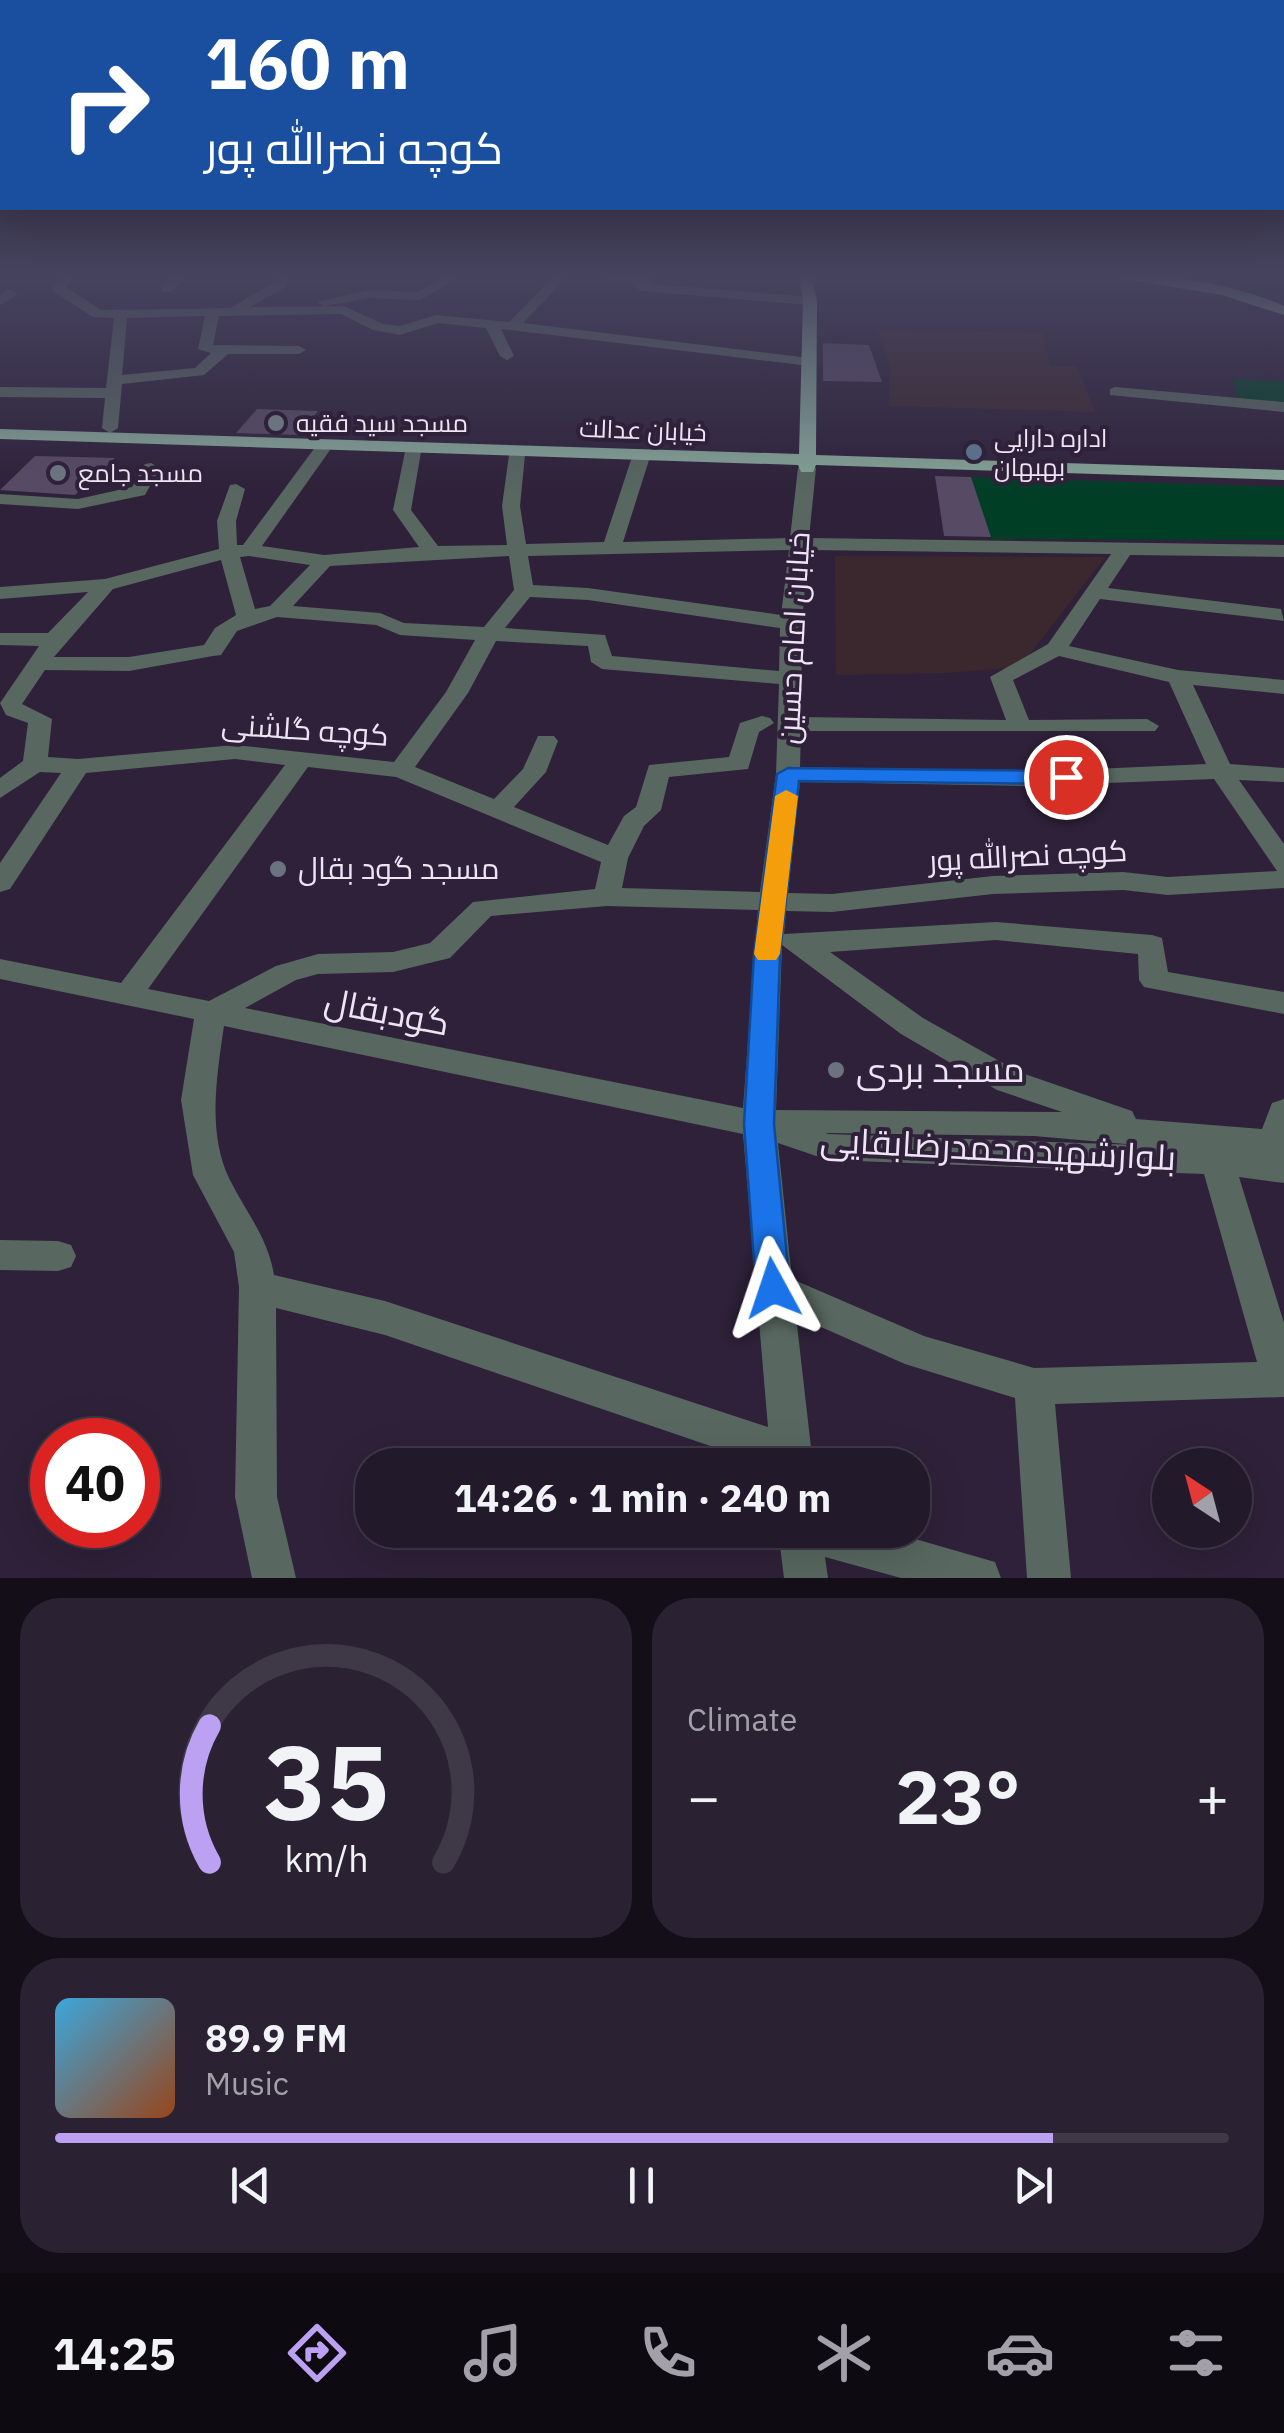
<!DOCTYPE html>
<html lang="en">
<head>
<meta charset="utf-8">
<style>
	:root { --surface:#22192b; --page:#2a2233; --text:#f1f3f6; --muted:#a2a0a9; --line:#3f3847; --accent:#bca0f2 }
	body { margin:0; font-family:"IBM Plex Sans",Cairo,sans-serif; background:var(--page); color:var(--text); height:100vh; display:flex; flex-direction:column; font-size:38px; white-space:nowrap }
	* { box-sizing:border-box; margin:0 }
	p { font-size:32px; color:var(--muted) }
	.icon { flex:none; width:55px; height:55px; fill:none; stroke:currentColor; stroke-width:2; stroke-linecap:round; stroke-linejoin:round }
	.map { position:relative; height:1578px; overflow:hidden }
	.drawer { display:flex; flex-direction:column; gap:20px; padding:20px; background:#130e18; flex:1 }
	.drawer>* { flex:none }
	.banner { position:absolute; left:0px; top:0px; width:1285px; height:210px; box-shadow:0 10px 40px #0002,0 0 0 2px var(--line); background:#1a4fa0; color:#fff; overflow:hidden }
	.needle { width:65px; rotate:324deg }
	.controls { position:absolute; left:1152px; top:1448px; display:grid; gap:20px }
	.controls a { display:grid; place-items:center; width:100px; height:100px; border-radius:50%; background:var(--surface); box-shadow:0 10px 40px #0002,0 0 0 2px var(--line); font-size:50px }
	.speed { position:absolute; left:30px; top:1418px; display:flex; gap:20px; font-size:50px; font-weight:700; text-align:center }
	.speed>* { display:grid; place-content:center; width:130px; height:130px; border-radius:50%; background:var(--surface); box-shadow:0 10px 40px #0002,0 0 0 2px var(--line); line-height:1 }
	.speed .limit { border:15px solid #d22; background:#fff; color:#111 }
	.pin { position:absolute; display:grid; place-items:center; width:85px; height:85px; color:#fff; margin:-42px; border:5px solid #fff; border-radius:50%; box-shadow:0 2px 10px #0007 }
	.me { position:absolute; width:110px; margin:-55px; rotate:355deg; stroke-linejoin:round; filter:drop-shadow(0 0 8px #0008) }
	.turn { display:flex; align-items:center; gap:35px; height:210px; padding:0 40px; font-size:45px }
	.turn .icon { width:130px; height:130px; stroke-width:2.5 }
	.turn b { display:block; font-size:70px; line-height:85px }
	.big { font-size:75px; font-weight:700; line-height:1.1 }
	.drawer .card { flex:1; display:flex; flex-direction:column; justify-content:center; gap:15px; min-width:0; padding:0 35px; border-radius:40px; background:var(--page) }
	.drawer .dial { align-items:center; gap:0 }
	.dial svg { height:260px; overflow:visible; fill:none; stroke:var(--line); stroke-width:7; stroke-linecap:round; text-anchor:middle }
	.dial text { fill:var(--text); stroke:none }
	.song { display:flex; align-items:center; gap:30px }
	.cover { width:120px; height:120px; border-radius:15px; background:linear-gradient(135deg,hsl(200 70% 55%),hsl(20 70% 35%)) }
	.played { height:10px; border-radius:5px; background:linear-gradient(90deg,var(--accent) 85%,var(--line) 85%) }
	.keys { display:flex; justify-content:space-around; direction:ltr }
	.heat { display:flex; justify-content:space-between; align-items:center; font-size:55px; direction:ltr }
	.drawer .tiles { flex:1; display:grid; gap:20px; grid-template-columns:1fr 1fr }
	.card:last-child { grid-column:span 2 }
	.trip { position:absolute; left:355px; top:1448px; width:575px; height:100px; border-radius:40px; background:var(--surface); box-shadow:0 10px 40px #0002,0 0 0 2px var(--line); font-weight:700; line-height:100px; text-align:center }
	.tab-bar { display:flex; height:160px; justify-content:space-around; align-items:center; background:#0e0a11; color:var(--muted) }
	.tab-bar .icon { width:70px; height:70px }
	.tab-bar .current { color:var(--accent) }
	.tab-bar b { font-size:45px; color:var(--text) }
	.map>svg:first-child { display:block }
	.education { fill:#3b282f }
	.green { fill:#003e26 }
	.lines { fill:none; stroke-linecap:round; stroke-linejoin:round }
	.river { fill:#000836; fill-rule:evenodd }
	.building { fill:#574a65 }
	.minor { fill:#586760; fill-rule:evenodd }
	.major { fill:#87a698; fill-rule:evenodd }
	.route { fill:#1a73e8; stroke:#114b97; stroke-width:2.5 }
	.slow { fill:#f59e0b }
	.worship-dot { fill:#6b7280; stroke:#2e2139; stroke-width:4 }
	.service-dot { fill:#5c6f8a; stroke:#2e2139; stroke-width:4 }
	.labels { text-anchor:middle; stroke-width:8; stroke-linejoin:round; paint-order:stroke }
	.far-poi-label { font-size:25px; fill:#ede4f4; stroke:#2e2139; text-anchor:start }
	.far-street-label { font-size:25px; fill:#ede4f4; stroke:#2e2139 }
	.street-label { font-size:30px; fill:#ede4f4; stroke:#2e2139 }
	.poi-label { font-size:30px; fill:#ede4f4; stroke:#2e2139; text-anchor:start }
	.near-street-label { font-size:35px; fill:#ede4f4; stroke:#2e2139 }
	.near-poi-label { font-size:35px; fill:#ede4f4; stroke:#2e2139; text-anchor:start }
</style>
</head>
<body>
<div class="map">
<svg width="1284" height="1578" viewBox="0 0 1284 1578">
	<rect width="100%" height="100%" fill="#2e2139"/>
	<g class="education">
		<polygon points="877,330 1043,333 1050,366 1077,366 1095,412 889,406 890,365"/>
		<polygon points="835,556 1105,557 1020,667 948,673 836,675"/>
	</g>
	<g class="green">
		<polygon points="1233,379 1284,381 1284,406 1239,403"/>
		<polygon points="971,477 1284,487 1284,540 991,539"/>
	</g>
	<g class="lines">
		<polygon class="river" points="1197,275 1284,278 1284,292 1208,282"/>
	</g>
	<g class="building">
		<polygon points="823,343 869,345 882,382 823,381"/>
		<polygon points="257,409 318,411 299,435 236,433"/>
		<polygon points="35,456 115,458 75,495 0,490"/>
		<polygon points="935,476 971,477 991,537 944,536"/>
	</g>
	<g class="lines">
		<g class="minor">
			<path d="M63,275H75L66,287L101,310L230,308L275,282L276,275H288L286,287L250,307L344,306L383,324L400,326L436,315L509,322L556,275H569L523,323L810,358L817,362L810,366L501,329L514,356L507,360L500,356L486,328L438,323L400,335L373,330L341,314L219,316L213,345L299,346L306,350L299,354H228L204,375L122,384L118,428L110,433L102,428L105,398L0,397V387L106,388L114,318L93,317L53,291L52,288ZM205,316L198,349L211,353L195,368L122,375L127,318Z"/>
			<polygon points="175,275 188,275 171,292 161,292 161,286"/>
			<polygon points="449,275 464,275 420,300 369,298 324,306 317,302 369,290 418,292"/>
			<polygon points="582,275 648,277 654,281 652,284 810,297 817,301 810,305 640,291 634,287 636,284"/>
			<polygon points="8,289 18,294 0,305 0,295"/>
			<polygon points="1115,387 1284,402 1284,412 1110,395 1110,389"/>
			<path d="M316,446L330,450L262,546L324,555L419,547L393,510L405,452L413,447L421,452L411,510L438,546L507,545L502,506L509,455L517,450L525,455L520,506L526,544L604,542L631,460L640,455L649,460L623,542L790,538L798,468L807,463L816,468L809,538L1284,545V557L1130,555L1108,588L1281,609L1284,621L1100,599L1069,646L1178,670L1284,680V694L1193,685L1230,764L1284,768V782L1239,780L1284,844V888L1168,895L1123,890L993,894L832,912L786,911L784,934L996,922L1152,935L1162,938L1168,972L1284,992V1014L1144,987L1139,980L1138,954L996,940L830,952L923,1018L1019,1072L1132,1111L1136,1119L1262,1129L1272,1103L1284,1099V1183L1239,1177L1284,1323V1397L1055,1404L1071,1578H1027L1015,1398L905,1364L796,1316L813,1465H766L385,1335L276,1308L277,1497L296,1578H252L235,1497L239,1287L234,1252L193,1175L181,1100L194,1019L0,979V959L121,983L285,765L235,759L86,773L10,889L0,892V863L61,773L40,772L0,798V778L23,761L28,723L6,715L0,703L39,646L0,645V633H48L88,592L0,599V587L105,579L219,549L217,521L230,485L236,484L245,489L236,521L237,545H243ZM789,550L781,615L588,588L533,585L528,556ZM808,550L1111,554L1048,644L990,677L1006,720L801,717L802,623ZM249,556L310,565L270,606L255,609L240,557ZM509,556L514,590L484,627L404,623L380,613L293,606L330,566ZM221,560L236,615L215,628L204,645L129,657H54L113,589ZM530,597L588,600L780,628L779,671L612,656L605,635L505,628ZM277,617L376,625L400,635L475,640L446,692L394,762L235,745L78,759L48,757L52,719L22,704L45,670L129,671L213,656L221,655L237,631ZM496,641L588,646L591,662L602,669L779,684L776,774L760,892L622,888L628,858L644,826L661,810L669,777L748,769L759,732L774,723L770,718L762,716L740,723L729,757L649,765L636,807L624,816L608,845L514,807L546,772L558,741L554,736H538L523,769L494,799L415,767L468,693ZM1059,656L1169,682L1206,764L1027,772L800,767L801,731H1155L1159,726L1147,719L1029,720L1013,680ZM308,767L396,777L601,862L595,889L473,902L430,943L393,952L318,954L276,966L209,1001L148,989ZM1214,779L1277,871L1168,877L1123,872L993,876L832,894L788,893L800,782L1027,786ZM607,906L758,910L743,1108L245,1008L296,980L318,974L393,972L450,958L491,916ZM782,945L901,1034L997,1090L1062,1112L776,1110ZM224,1026L743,1134L768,1427L385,1301L274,1275C268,1237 245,1211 229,1178C207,1132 217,1074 224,1026ZM826,1133L1034,1136L1137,1145L828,1134ZM778,1143L828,1160L1204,1174L1257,1362L1034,1368L924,1336L792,1279Z"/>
			<polygon points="151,463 160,468 145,495 78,509 0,504 0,494 78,499 132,487 145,464"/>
			<polygon points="0,1240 58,1241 71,1245 76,1256 71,1267 58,1271 0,1270"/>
			<polygon points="778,1530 884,1530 995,1562 1001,1578 901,1578 825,1557 828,1578 784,1578"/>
		</g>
		<g class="major">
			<polygon points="799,275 811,275 817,301 816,455 1284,470 1284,480 816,465 813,472 801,472 798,465 0,439 0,429 799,454 803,301"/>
			<path d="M1099,275C1158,272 1230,282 1284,306V315L1222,295Z"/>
		</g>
	</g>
	<linearGradient id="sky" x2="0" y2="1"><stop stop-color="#19121f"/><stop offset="0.56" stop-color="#46435f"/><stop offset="1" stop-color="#46435f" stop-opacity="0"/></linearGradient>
	<rect width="1284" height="495" fill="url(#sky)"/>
	<polygon class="route" points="788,768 1066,771 1077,777 1066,784 799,781 780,954 774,1124 790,1288 785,1298 773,1303 761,1298 756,1288 744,1124 754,954 777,774"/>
	<polygon class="slow" points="786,790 798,796 780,954 776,960 758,960 754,954 775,796"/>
	<g class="worship-dot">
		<circle cx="276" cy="423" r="10"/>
		<circle cx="58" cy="473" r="10"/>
		<circle cx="278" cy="869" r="10"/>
		<circle cx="836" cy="1070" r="10"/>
	</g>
	<circle class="service-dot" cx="974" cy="452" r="10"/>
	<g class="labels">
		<g class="far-poi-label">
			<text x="296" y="432">مسجد سید فقیه</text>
			<text x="994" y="447">اداره دارایی<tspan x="994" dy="29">بهبهان</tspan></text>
			<text x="78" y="482">مسجد جامع</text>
		</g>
		<g class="far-street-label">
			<text transform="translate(643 430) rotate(2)" y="9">خیابان عدالت</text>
		</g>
		<g class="street-label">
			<text transform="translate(794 638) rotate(-87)" y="10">خیابان امام حسین</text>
			<text transform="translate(305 730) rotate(4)" y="10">کوچه گلشنی</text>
			<text transform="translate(1028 856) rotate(-3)" y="10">کوچه نصرالله پور</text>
		</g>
		<g class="poi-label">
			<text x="298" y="879">مسجد گود بقال</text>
		</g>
		<g class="near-street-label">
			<text transform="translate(387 1012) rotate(11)" y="12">گودبقال</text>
			<text transform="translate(998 1149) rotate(3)" y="12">بلوارشهیدمحمدرضابقایی</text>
		</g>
		<g class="near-poi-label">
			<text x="856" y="1082">مسجد بردی</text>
		</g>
	</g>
</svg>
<div class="controls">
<a><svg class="needle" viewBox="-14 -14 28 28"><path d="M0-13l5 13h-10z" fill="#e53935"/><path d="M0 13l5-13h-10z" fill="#a2a0a9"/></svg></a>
</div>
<div class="speed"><div class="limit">40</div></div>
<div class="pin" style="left:1066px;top:777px;background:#d93025"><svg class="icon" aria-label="arrive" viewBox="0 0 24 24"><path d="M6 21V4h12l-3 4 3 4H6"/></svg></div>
<svg class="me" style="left:773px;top:1288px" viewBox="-20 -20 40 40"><path d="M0-17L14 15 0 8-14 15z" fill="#1a73e8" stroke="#fff" stroke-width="4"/></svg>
<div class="trip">14:26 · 1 min · 240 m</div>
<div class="banner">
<div class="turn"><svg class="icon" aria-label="right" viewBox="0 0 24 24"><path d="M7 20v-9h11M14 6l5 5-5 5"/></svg><div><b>160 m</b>کوچه نصرالله پور</div></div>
</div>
</div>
<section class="drawer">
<div class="tiles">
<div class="card dial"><svg viewBox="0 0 100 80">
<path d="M14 69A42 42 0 1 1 86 69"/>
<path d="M14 69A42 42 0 0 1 14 27" stroke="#bca0f2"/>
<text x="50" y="56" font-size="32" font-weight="700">35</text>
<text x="50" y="72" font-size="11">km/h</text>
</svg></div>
<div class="card"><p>Climate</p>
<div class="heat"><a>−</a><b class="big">23°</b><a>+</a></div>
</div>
<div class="card">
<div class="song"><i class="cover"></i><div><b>89.9 FM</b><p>Music</p></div></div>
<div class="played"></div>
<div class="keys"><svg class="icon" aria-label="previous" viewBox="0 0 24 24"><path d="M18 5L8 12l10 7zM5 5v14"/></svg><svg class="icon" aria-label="pause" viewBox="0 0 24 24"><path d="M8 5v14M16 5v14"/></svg><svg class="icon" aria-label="next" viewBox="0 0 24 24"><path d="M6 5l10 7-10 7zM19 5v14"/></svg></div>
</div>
</div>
</section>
<nav class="tab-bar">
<b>14:25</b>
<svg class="icon current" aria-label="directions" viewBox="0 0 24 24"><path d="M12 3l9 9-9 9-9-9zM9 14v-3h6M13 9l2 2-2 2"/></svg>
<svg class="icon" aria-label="music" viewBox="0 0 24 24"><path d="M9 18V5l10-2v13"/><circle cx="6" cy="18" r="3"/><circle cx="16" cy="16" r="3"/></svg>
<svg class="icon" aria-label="phone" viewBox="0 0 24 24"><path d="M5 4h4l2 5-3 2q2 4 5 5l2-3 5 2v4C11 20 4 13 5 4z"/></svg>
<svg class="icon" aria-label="climate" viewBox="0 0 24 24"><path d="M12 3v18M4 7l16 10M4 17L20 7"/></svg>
<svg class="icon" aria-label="car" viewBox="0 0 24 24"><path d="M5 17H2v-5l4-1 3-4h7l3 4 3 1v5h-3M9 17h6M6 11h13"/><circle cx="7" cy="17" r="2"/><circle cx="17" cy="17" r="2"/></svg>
<svg class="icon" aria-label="filters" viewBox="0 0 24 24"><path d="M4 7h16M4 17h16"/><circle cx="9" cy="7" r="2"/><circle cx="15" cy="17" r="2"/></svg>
</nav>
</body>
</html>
